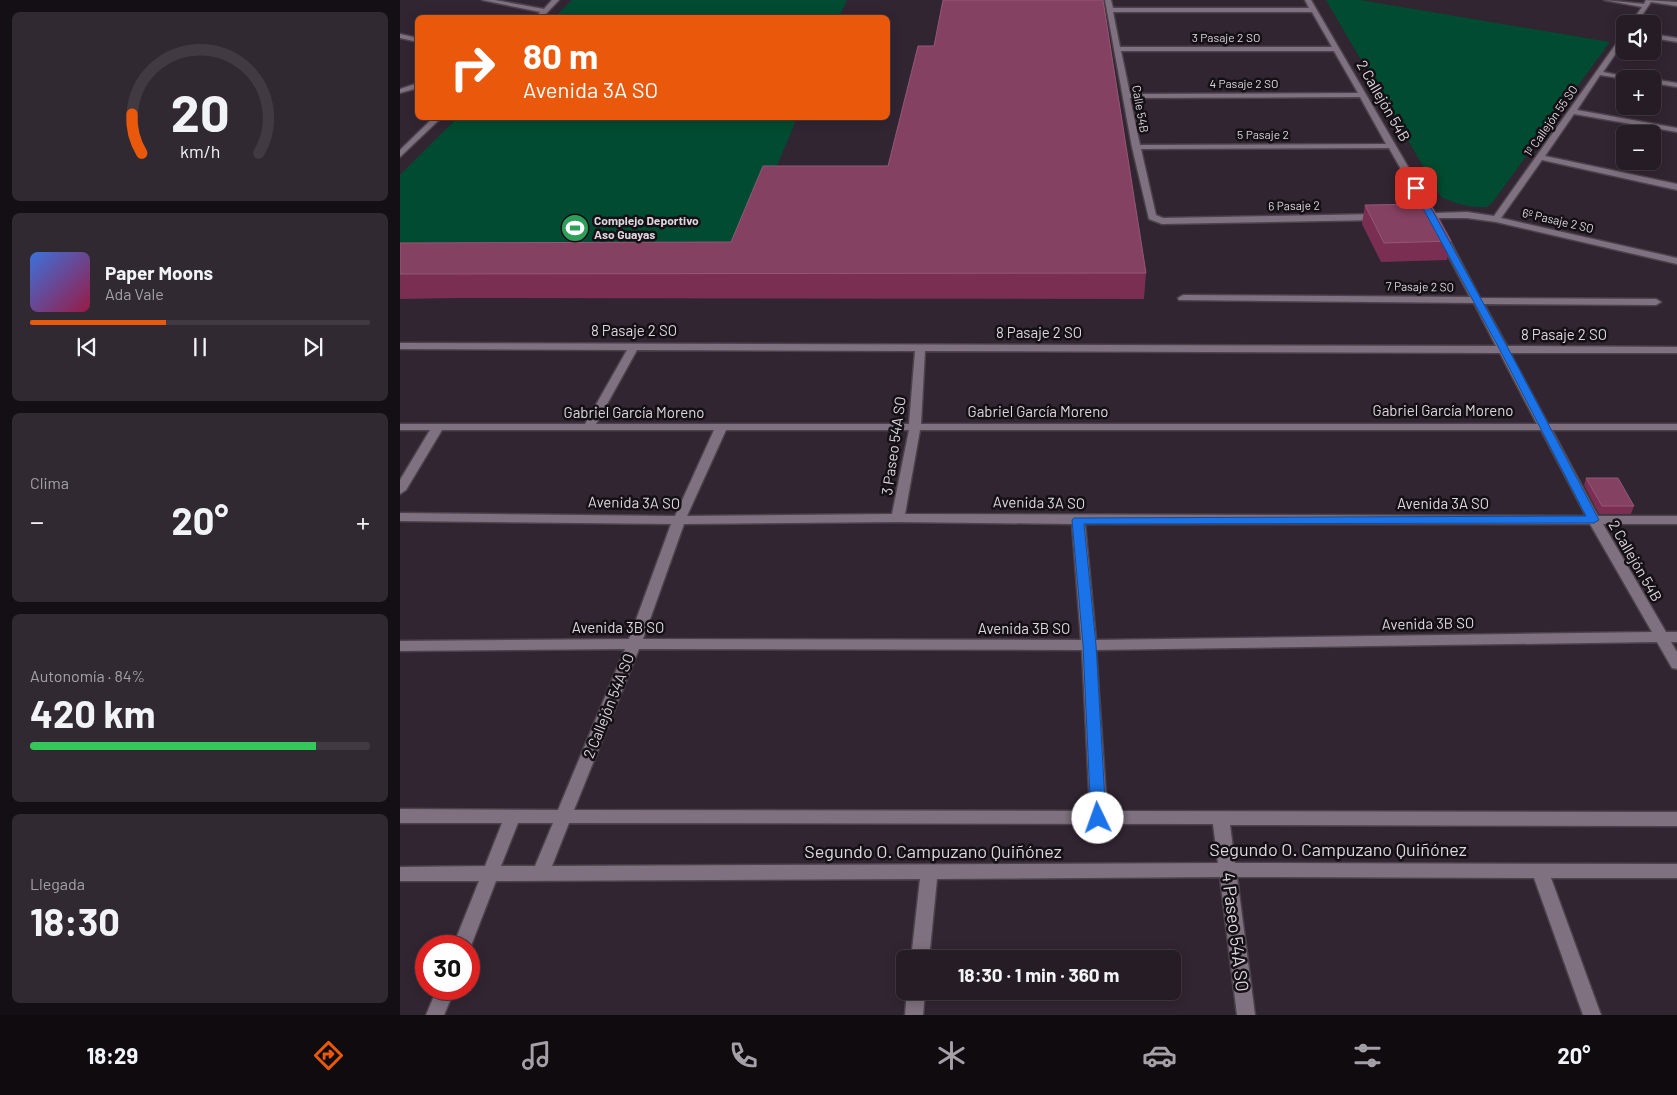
<!DOCTYPE html>
<html lang="es">
<head>
<meta charset="utf-8">
<style>
	:root { --surface:#251c25; --page:#312932; --text:#f1f3f6; --muted:#a3a1a7; --line:#423a42; --accent:#ea580c }
	body { margin:0; font-family:Barlow,sans-serif; background:var(--page); color:var(--text); height:100vh; display:flex; flex-direction:column; font-size:19px; white-space:nowrap }
	* { box-sizing:border-box; margin:0 }
	p { font-size:16px; color:var(--muted) }
	.icon { flex:none; width:28px; height:28px; fill:none; stroke:currentColor; stroke-width:2; stroke-linecap:round; stroke-linejoin:round }
	.map { position:relative; flex:1; overflow:hidden }
	.details { display:flex; flex-direction:column; gap:12px; padding:12px; background:#140f14; width:400px }
	.details>* { flex:none }
	.top-card { position:absolute; left:15px; top:15px; width:475px; height:105px; border-radius:8px; box-shadow:0 2px 12px #0003,0 0 0 1px var(--line); background:#ea580c; color:#fff; overflow:hidden }
	.tools { position:absolute; left:1216px; top:15px; display:grid; gap:10px }
	.tools a { display:grid; place-items:center; width:45px; height:45px; border-radius:8px; background:var(--surface); box-shadow:0 2px 12px #0003,0 0 0 1px var(--line); font-size:25px }
	.speed { position:absolute; left:15px; top:935px; display:flex; gap:10px; font-size:25px; font-weight:700; text-align:center }
	.speed>* { display:grid; place-content:center; width:65px; height:65px; border-radius:50%; background:var(--surface); box-shadow:0 2px 12px #0003,0 0 0 1px var(--line); line-height:1 }
	.speed .limit { border:8px solid #d22; background:#fff; color:#111 }
	.pin { position:absolute; display:grid; place-items:center; width:42px; height:42px; color:#fff; margin:-21px; border-radius:10px; box-shadow:0 2px 8px #0006 }
	.me { position:absolute; width:55px; margin:-28px; rotate:357deg; stroke-linejoin:round; filter:drop-shadow(0 0 4px #0008) }
	.turn { display:flex; align-items:center; gap:18px; height:105px; padding:0 25px; font-size:22px }
	.turn .icon { width:65px; height:65px; stroke-width:2.5 }
	.turn b { display:block; font-size:35px; line-height:42px }
	.big { font-size:38px; font-weight:700; line-height:1.1 }
	.details .widget { flex:1; display:flex; flex-direction:column; justify-content:center; gap:8px; min-width:0; padding:0 18px; border-radius:8px; background:var(--page) }
	.details .dial { align-items:center; gap:0 }
	.dial svg { height:130px; overflow:visible; fill:none; stroke:var(--line); stroke-width:7; stroke-linecap:round; text-anchor:middle }
	.dial text { fill:var(--text); stroke:none }
	.song { display:flex; align-items:center; gap:15px }
	.cover { width:60px; height:60px; border-radius:8px; background:linear-gradient(135deg,hsl(220 70% 55%),hsl(340 70% 35%)) }
	.played { height:5px; border-radius:2px; background:linear-gradient(90deg,var(--accent) 40%,var(--line) 40%) }
	.keys { display:flex; justify-content:space-around; direction:ltr }
	.heat { display:flex; justify-content:space-between; align-items:center; font-size:28px; direction:ltr }
	.charge { height:8px; border-radius:4px; background:linear-gradient(90deg,#34c759 84%,var(--line) 0) }
	.trip { position:absolute; left:496px; top:950px; width:285px; height:50px; border-radius:8px; background:var(--surface); box-shadow:0 2px 12px #0003,0 0 0 1px var(--line); font-weight:700; line-height:50px; text-align:center }
	.tabs { display:flex; height:80px; justify-content:space-around; align-items:center; background:#0f0b0f; color:var(--muted) }
	.tabs .icon { width:35px; height:35px }
	.tabs .selected { color:var(--accent) }
	.tabs b { font-size:22px; color:var(--text) }
	main { display:flex; flex:1; min-height:0 }
	.map>svg:first-child { display:block }
	.green { fill:#004b31 }
	.lines { fill:none; stroke-linecap:round; stroke-linejoin:round }
	.minor-casing { stroke:#4b424c; stroke-width:3 }
	.minor { fill:#7f717f; fill-rule:evenodd }
	.wall { fill:#7a2f52 }
	.building { fill:#854161; stroke:#935874 }
	.route { fill:#1a73e8; stroke:#114b97 }
	.labels { text-anchor:middle; stroke-width:5; stroke-linejoin:round; paint-order:stroke }
	.far-street-label { font-size:12px; fill:#ded6de; stroke:#151015 }
	.far-poi-label { font-size:12px; font-weight:bold; fill:#ded6de; stroke:#151015; text-anchor:start }
	.street-label { font-size:15px; fill:#ded6de; stroke:#151015 }
	.near-street-label { font-size:18px; fill:#ded6de; stroke:#151015 }
</style>
</head>
<body>
<main>
<section class="details">
<div class="widget dial"><svg viewBox="0 0 100 80">
<path d="M14 69A42 42 0 1 1 86 69"/>
<path d="M14 69A42 42 0 0 1 8 45" stroke="#ea580c"/>
<text x="50" y="56" font-size="32" font-weight="700">20</text>
<text x="50" y="72" font-size="11">km/h</text>
</svg></div>
<div class="widget">
<div class="song"><i class="cover"></i><div><b>Paper Moons</b><p>Ada Vale</p></div></div>
<div class="played"></div>
<div class="keys"><svg class="icon" aria-label="previous" viewBox="0 0 24 24"><path d="M18 5L8 12l10 7zM5 5v14"/></svg><svg class="icon" aria-label="pause" viewBox="0 0 24 24"><path d="M8 5v14M16 5v14"/></svg><svg class="icon" aria-label="next" viewBox="0 0 24 24"><path d="M6 5l10 7-10 7zM19 5v14"/></svg></div>
</div>
<div class="widget"><p>Clima</p>
<div class="heat"><a>−</a><b class="big">20°</b><a>+</a></div>
</div>
<div class="widget"><p>Autonomía · 84%</p><b class="big">420 km</b><div class="charge"></div></div>
<div class="widget"><p>Llegada</p><b class="big">18:30</b></div>
</section>
<div class="map">
<svg width="1277" height="1015" viewBox="0 0 1277 1015">
	<rect width="100%" height="100%" fill="#312531"/>
	<g class="green">
		<polygon points="172,0 447,0 439,17 155,17"/>
		<path d="M926,0H960L1210,42L1092,203L1087,207C1071,208 1056,204 1041,197Z"/>
		<polygon points="57,118 397,118 335,266 0,268 0,175"/>
	</g>
	<g class="lines">
		<defs>
			<g id="minor">
				<polygon points="82,0 95,0 144,9 152,0 159,0 142,18 137,16 140,12"/>
				<path d="M705,0H711L713,8H909L905,0H911L1035,213L1067,212L1094,216L1223,34L1225,33V40L1203,72L1239,79H1225L1200,75L1177,110L1277,128V132L1174,114L1145,156L1277,184V190L1142,160L1101,218L1277,258V264L1096,222L1067,218H1038L1080,298L1256,299L1261,302L1256,305L1084,304L1107,346L1277,347V353H1110L1148,424H1277V430H1152L1198,516H1277V524H1203L1266,632H1277V642H1271L1277,652V669L1272,668L1257,642L696,650L707,811L1277,812V826L830,825L835,863L1277,864V878H1151L1201,1015H1183L1134,878L837,877L855,1015H837L820,877L537,879L529,959H511L520,879L96,881L69,951V946H53L79,881H0V867L85,866L102,823H0V809L158,810L225,649L0,651V641L229,639L271,524L0,521V513L275,516L314,430H42L6,490L0,494V480L30,430H0V424H185L227,350L0,349V343L1096,346L1074,303L779,300L778,298L783,295L1070,297L1029,219L1020,216L1026,213L989,148L741,149L756,215L763,218L979,214L983,217L979,220L762,224L749,219L732,147ZM713,12H912L932,47H720ZM721,51H934L958,93L730,94ZM960,97L986,144L740,145L730,98ZM237,350L515,351L509,424H196ZM525,351L1100,353L1137,424H521ZM326,430H509L492,514L287,516ZM520,430H1141L1186,516L505,514ZM498,522L672,524L681,640L243,639L284,524ZM685,524H1190L1252,632L696,640ZM239,649L682,650L690,811L174,810ZM118,823H153L135,866H101ZM169,823L813,824L818,863L152,866Z"/>
				<polygon points="1204,0 1244,4 1246,0 1277,2 1277,6 1251,2 1236,24 1230,24 1242,7"/>
				<polygon points="0,34 18,38 18,42 0,38"/>
				<polygon points="1252,34 1277,38 1277,42 1252,38"/>
				<polygon points="1252,79 1277,83 1277,87 1252,83"/>
				<polygon points="18,83 18,88 0,93 0,89"/>
				<polygon points="33,118 41,118 0,157 0,150"/>
				<polygon points="37,989 55,989 44,1015 26,1015"/>
				<polygon points="507,991 525,991 523,1015 505,1015"/>
			</g>
		</defs>
		<use href="#minor" class="minor-casing"/>
		<use href="#minor" class="minor"/>
	</g>
	<g class="wall">
		<polygon points="534,46 746,273 744,299 56,298 0,299 0,243 331,242 488,166"/>
		<polygon points="965,205 1051,241 1047,260 981,262 962,224"/>
		<polygon points="1186,478 1234,506 1231,514 1199,514 1184,485"/>
	</g>
	<g class="building">
		<polygon points="543,0 703,0 746,273 0,274 0,243 331,242 363,166 488,166 518,46 534,46"/>
		<polygon points="1030,204 1051,241 984,243 965,205"/>
		<polygon points="1186,478 1218,478 1234,506 1202,506"/>
	</g>
	<polygon class="route" points="1013,186 1020,188 1109,350 1199,520 1194,523 684,524 696,645 706,818 704,823 698,824 693,823 691,818 683,645 672,520 674,518 1186,516 1100,350 1012,188"/>
	<defs>
		<symbol id="stadium-disc" viewBox="-11 -11 22 22"><circle r="9.5" fill="#2e9e5b" stroke="#151015"/><path d="M0-5a6.5 5 0 1 0 0 10a6.5 5 0 1 0 0-10ZM-3.5-1.8h7v3.6h-7Z" fill="#fff"/></symbol>
	</defs>
	<g fill-rule="evenodd">
		<use href="#stadium-disc" x="159" y="212" width="32" height="32"/>
	</g>
	<g class="labels">
		<g class="far-street-label">
			<text x="826" y="42">3 Pasaje 2 SO</text>
			<text x="844" y="88">4 Pasaje 2 SO</text>
			<text transform="translate(740 109) rotate(80)" y="4">Calle 54B</text>
			<text transform="translate(1151 121) rotate(-55)" y="4">1º Callejón 55 SO</text>
			<text x="863" y="139">5 Pasaje 2</text>
			<text transform="translate(894 206) rotate(-1)" y="4">6 Pasaje 2</text>
			<text transform="translate(1158 221) rotate(13)" y="4">6º Pasaje 2 SO</text>
			<text transform="translate(1020 287) rotate(1)" y="4">7 Pasaje 2 SO</text>
		</g>
		<g class="far-poi-label">
			<text x="194" y="225">Complejo Deportivo<tspan x="194" dy="14">Aso Guayas</tspan></text>
		</g>
		<g class="street-label">
			<text transform="translate(983 101) rotate(60)" y="5">2 Callejón 54B</text>
			<text x="234" y="336">8 Pasaje 2 SO</text>
			<text x="639" y="338">8 Pasaje 2 SO</text>
			<text x="1164" y="340">8 Pasaje 2 SO</text>
			<text x="1043" y="416">Gabriel García Moreno</text>
			<text x="638" y="417">Gabriel García Moreno</text>
			<text x="234" y="418">Gabriel García Moreno</text>
			<text transform="translate(494 446) rotate(-82)" y="5">3 Paseo 54A SO</text>
			<text transform="translate(234 503) rotate(1)" y="5">Avenida 3A SO</text>
			<text transform="translate(639 503) rotate(1)" y="5">Avenida 3A SO</text>
			<text x="1043" y="509">Avenida 3A SO</text>
			<text transform="translate(1235 561) rotate(60)" y="5">2 Callejón 54B</text>
			<text transform="translate(1028 624) rotate(-1)" y="5">Avenida 3B SO</text>
			<text x="218" y="633">Avenida 3B SO</text>
			<text x="624" y="634">Avenida 3B SO</text>
			<text transform="translate(209 706) rotate(-68)" y="5">2 Callejón 54A SO</text>
		</g>
		<g class="near-street-label">
			<text x="938" y="856">Segundo O. Campuzano Quiñónez</text>
			<text x="533" y="858">Segundo O. Campuzano Quiñónez</text>
			<text transform="translate(835 932) rotate(83)" y="6">4 Paseo 54A SO</text>
		</g>
	</g>
</svg>
<div class="tools">
<a><svg class="icon" aria-label="sound" viewBox="0 0 24 24"><path d="M4 9h4l5-4v14l-5-4H4zM17 9q2 3 0 6"/></svg></a>
<a>+</a>
<a>−</a>
</div>
<div class="speed"><div class="limit">30</div></div>
<div class="pin" style="left:1016px;top:188px;background:#d93025"><svg class="icon" aria-label="arrive" viewBox="0 0 24 24"><path d="M6 21V4h12l-3 4 3 4H6"/></svg></div>
<svg class="me" style="left:698px;top:818px" viewBox="-20 -20 40 40"><circle r="19" fill="#fff"/><path d="M0-13L10 11 0 6-10 11z" fill="#1a73e8"/></svg>
<div class="trip">18:30 · 1 min · 360 m</div>
<div class="top-card">
<div class="turn"><svg class="icon" aria-label="right" viewBox="0 0 24 24"><path d="M7 20v-9h11M14 6l5 5-5 5"/></svg><div><b>80 m</b>Avenida 3A SO</div></div>
</div>
</div>
</main>
<nav class="tabs">
<b>18:29</b>
<svg class="icon selected" aria-label="directions" viewBox="0 0 24 24"><path d="M12 3l9 9-9 9-9-9zM9 14v-3h6M13 9l2 2-2 2"/></svg>
<svg class="icon" aria-label="music" viewBox="0 0 24 24"><path d="M9 18V5l10-2v13"/><circle cx="6" cy="18" r="3"/><circle cx="16" cy="16" r="3"/></svg>
<svg class="icon" aria-label="phone" viewBox="0 0 24 24"><path d="M5 4h4l2 5-3 2q2 4 5 5l2-3 5 2v4C11 20 4 13 5 4z"/></svg>
<svg class="icon" aria-label="climate" viewBox="0 0 24 24"><path d="M12 3v18M4 7l16 10M4 17L20 7"/></svg>
<svg class="icon" aria-label="car" viewBox="0 0 24 24"><path d="M5 17H2v-5l4-1 3-4h7l3 4 3 1v5h-3M9 17h6M6 11h13"/><circle cx="7" cy="17" r="2"/><circle cx="17" cy="17" r="2"/></svg>
<svg class="icon" aria-label="filters" viewBox="0 0 24 24"><path d="M4 7h16M4 17h16"/><circle cx="9" cy="7" r="2"/><circle cx="15" cy="17" r="2"/></svg>
<b>20°</b>
</nav>
</body>
</html>
